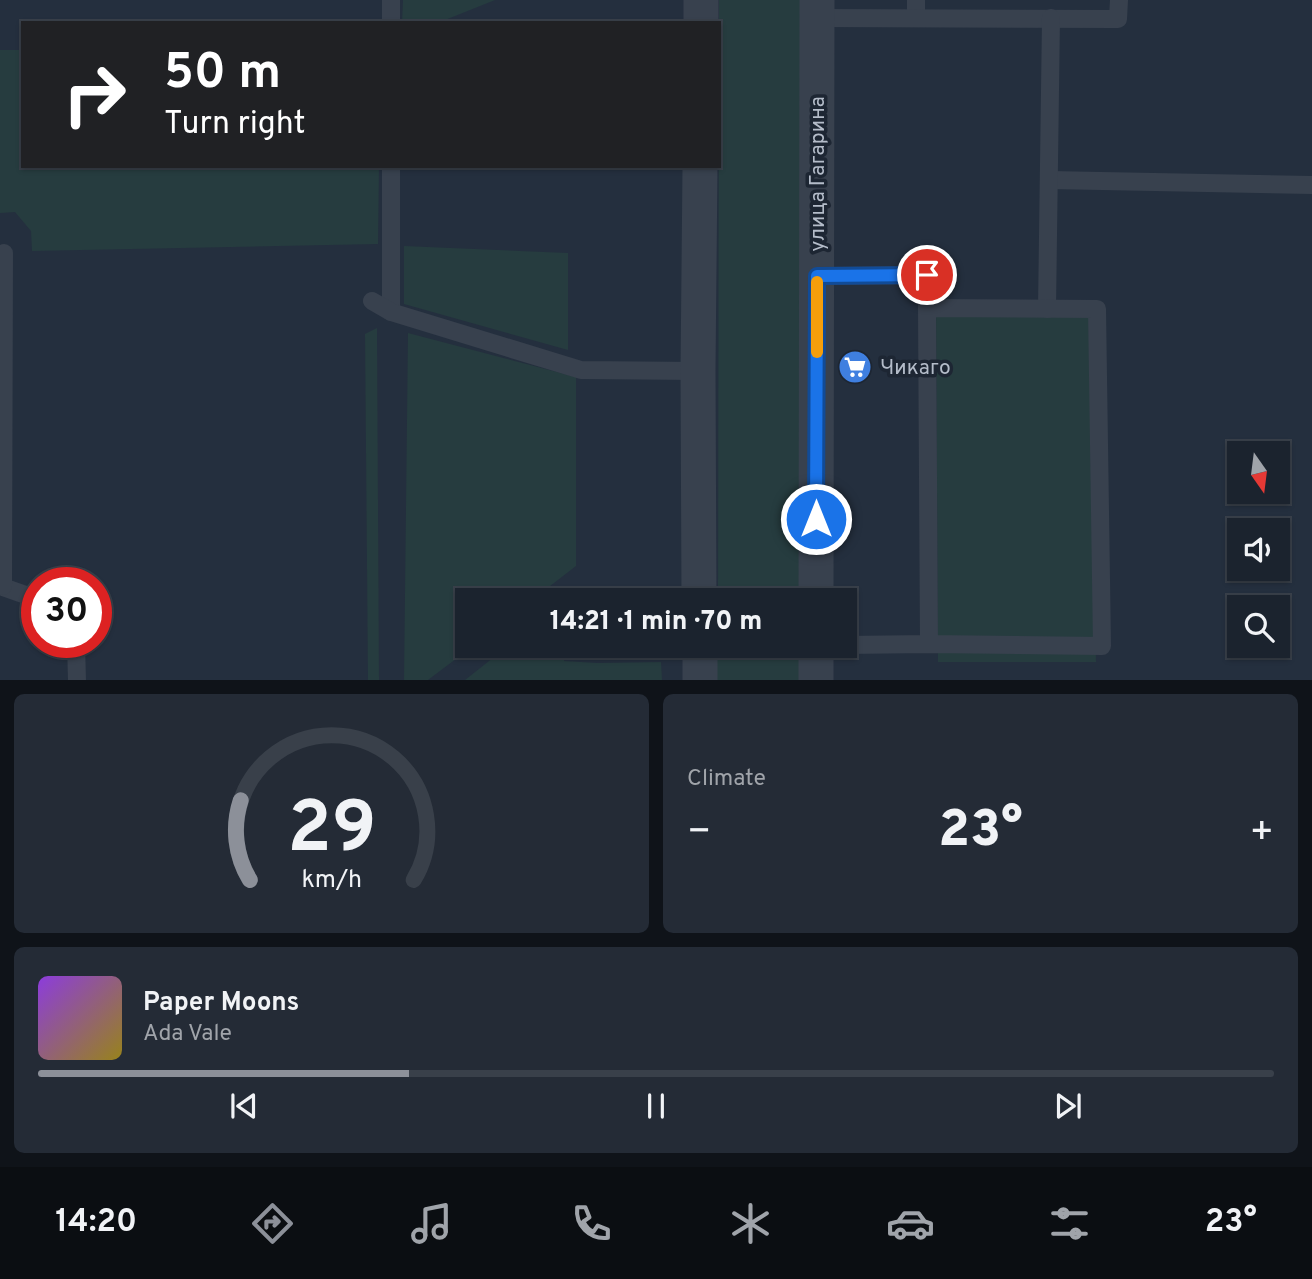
<!DOCTYPE html>
<html lang="en">
<head>
<meta charset="utf-8">
<style>
	:root { --surface:#1b232e; --page:#242b36; --text:#f1f3f6; --muted:#a0a4aa; --line:#39404a; --accent:#8c9099 }
	body { margin:0; font-family:Overpass,sans-serif; background:var(--page); color:var(--text); height:100vh; display:flex; flex-direction:column; font-size:26px; white-space:nowrap }
	* { box-sizing:border-box; margin:0 }
	p { font-size:23px; color:var(--muted) }
	.icon { flex:none; width:38px; height:38px; fill:none; stroke:currentColor; stroke-width:2; stroke-linecap:round; stroke-linejoin:round }
	.map { position:relative; height:680px; overflow:hidden }
	.details { display:flex; flex-direction:column; gap:14px; padding:14px; background:#0f1319; flex:1 }
	.details>* { flex:none }
	.guide { position:absolute; left:21px; top:21px; width:700px; height:147px; border-radius:0px; box-shadow:0 2px 5px #0004,0 0 0 2px var(--line); background:#202124; color:#fff; overflow:hidden }
	.needle { width:46px; rotate:166deg }
	.tools { position:absolute; left:1227px; top:441px; display:grid; gap:14px }
	.tools a { display:grid; place-items:center; width:63px; height:63px; border-radius:0px; background:var(--surface); box-shadow:0 2px 5px #0004,0 0 0 2px var(--line); font-size:35px }
	.speed { position:absolute; left:21px; top:567px; display:flex; gap:14px; font-size:35px; font-weight:700; text-align:center }
	.speed>* { display:grid; place-content:center; width:91px; height:91px; border-radius:50%; background:var(--surface); box-shadow:0 2px 5px #0004,0 0 0 2px var(--line); line-height:1 }
	.speed .limit { border:10px solid #d22; background:#fff; color:#111 }
	.pin { position:absolute; display:grid; place-items:center; width:60px; height:60px; color:#fff; margin:-30px; border:4px solid #fff; border-radius:50%; box-shadow:0 2px 7px #0007 }
	.me { position:absolute; width:77px; margin:-38px; rotate:0deg; stroke-linejoin:round; filter:drop-shadow(0 0 5px #0008) }
	.turn { display:flex; align-items:center; gap:24px; height:147px; padding:0 28px; font-size:32px }
	.turn .icon { width:91px; height:91px; stroke-width:2.5 }
	.turn b { display:block; font-size:49px; line-height:60px }
	.big { font-size:52px; font-weight:800; line-height:1.1 }
	.details .widget { flex:1; display:flex; flex-direction:column; justify-content:center; gap:10px; min-width:0; padding:0 24px; border-radius:10px; background:var(--page) }
	.details .dial { align-items:center; gap:0 }
	.dial svg { height:182px; overflow:visible; fill:none; stroke:var(--line); stroke-width:7; stroke-linecap:round; text-anchor:middle }
	.dial text { fill:var(--text); stroke:none }
	.song { display:flex; align-items:center; gap:21px }
	.cover { width:84px; height:84px; border-radius:10px; background:linear-gradient(135deg,hsl(270 70% 55%),hsl(50 70% 35%)) }
	.played { height:7px; border-radius:4px; background:linear-gradient(90deg,var(--accent) 30%,var(--line) 30%) }
	.keys { display:flex; justify-content:space-around; direction:ltr }
	.heat { display:flex; justify-content:space-between; align-items:center; font-size:38px; direction:ltr }
	.details .tiles { flex:1; display:grid; gap:14px; grid-template-columns:1fr 1fr }
	.widget:last-child { grid-column:span 2 }
	.trip { position:absolute; left:455px; top:588px; width:402px; height:70px; border-radius:0px; background:var(--surface); box-shadow:0 2px 5px #0004,0 0 0 2px var(--line); font-weight:800; line-height:70px; text-align:center }
	.tab-bar { display:flex; height:112px; justify-content:space-around; align-items:center; background:#0b0e12; color:var(--muted) }
	.tab-bar .icon { width:49px; height:49px }
	.tab-bar .selected { color:var(--accent) }
	.tab-bar b { font-size:32px; color:var(--text) }
	.map>svg:first-child { display:block }
	.green { fill:#263c3f }
	.lines { fill:none; stroke-linecap:round; stroke-linejoin:round }
	.lane { stroke:#38414e; stroke-width:18 }
	.street { stroke:#38414e; stroke-width:35 }
	.route-casing { stroke:#114b97; stroke-width:18 }
	.route { stroke:#1a73e8; stroke-width:12 }
	.slow { stroke:#f59e0b; stroke-width:12 }
	.labels { text-anchor:middle; stroke-width:7; stroke-linejoin:round; paint-order:stroke }
	.street-label { font-size:21px; fill:#b4bcc9; stroke:#1d2633 }
	.poi-label { font-size:21px; fill:#b4bcc9; stroke:#1d2633; text-anchor:start }
</style>
</head>
<body>
<div class="map">
<svg width="1312" height="681" viewBox="0 0 1312 681">
	<rect width="100%" height="100%" fill="#242f3e"/>
	<g class="green">
		<polygon points="403,0 495,0 440,22 402,23"/>
		<polygon points="719,0 803,0 801,600 718,600"/>
		<polygon points="0,50 23,50 23,166 379,166 378,244 32,251 31,231 15,212 0,213"/>
		<polygon points="404,246 568,253 568,350 404,304"/>
		<polygon points="936,313 1092,314 1096,662 938,662"/>
		<polygon points="377,328 379,680 368,681 365,334"/>
		<polygon points="408,333 576,377 576,566 532,600 467,600 467,646 473,646 428,680 404,681"/>
		<polygon points="508,646 564,646 564,661 598,663 661,662 662,680 465,680"/>
		<polygon points="717,646 801,646 801,680 717,681"/>
	</g>
	<g class="lines">
		<g class="lane">
			<polyline points="916,0 916,18"/>
			<polyline points="817,18 1118,19 1119,0"/>
			<polyline points="391,23 391,0"/>
			<polyline points="391,166 391,312"/>
			<polyline points="1049,180 1312,185"/>
			<polyline points="817,276 927,275 927,308"/>
			<polyline points="372,301 391,312 581,370 698,371"/>
			<polyline points="1047,309 1051,18"/>
			<polyline points="0,586 37,599"/>
			<polyline points="3,586 4,253"/>
			<polyline points="76,642 77,681"/>
			<polyline points="845,645 929,644 1102,646 1097,309 927,308 929,644"/>
		</g>
		<g class="street">
			<polyline points="701,23 701,0"/>
			<polyline points="699,600 698,371 700,166"/>
			<polyline points="816,600 817,0"/>
			<polyline points="700,646 700,681"/>
			<polyline points="816,646 816,681"/>
		</g>
	</g>
	<g class="lines">
		<defs>
			<polyline id="route" points="816,519 817,276 927,275"/>
		</defs>
		<use href="#route" class="route-casing"/>
		<use href="#route" class="route"/>
		<polyline class="slow" points="817,352 817,282"/>
	</g>
	<defs>
		<symbol id="supermarket-disc" viewBox="-11 -11 22 22"><circle r="9.5" fill="#3f7fe0" stroke="#1d2633"/><path d="M-6-5.5h2.5l.6 2H6L4.5 2H-2.5L-4.4-4H-6ZM-1.5 3.2a1.3 1.3 0 1 0 .1 0ZM3 3.2a1.3 1.3 0 1 0 .1 0Z" fill="#fff"/></symbol>
	</defs>
	<g fill-rule="evenodd">
		<use href="#supermarket-disc" x="836" y="348" width="38" height="38"/>
	</g>
	<g class="labels">
		<g class="street-label">
			<text transform="translate(817 174) rotate(-90)" y="7">улица Гагарина</text>
		</g>
		<g class="poi-label">
			<text x="880" y="374">Чикаго</text>
		</g>
	</g>
</svg>
<div class="tools">
<a><svg class="needle" viewBox="-14 -14 28 28"><path d="M0-13l5 13h-10z" fill="#e53935"/><path d="M0 13l5-13h-10z" fill="#a0a4aa"/></svg></a>
<a><svg class="icon" aria-label="sound" viewBox="0 0 24 24"><path d="M4 9h4l5-4v14l-5-4H4zM17 9q2 3 0 6"/></svg></a>
<a><svg class="icon" aria-label="search" viewBox="0 0 24 24"><circle cx="10" cy="10" r="6"/><path d="M15 15l6 6"/></svg></a>
</div>
<div class="speed"><div class="limit">30</div></div>
<div class="pin" style="left:927px;top:275px;background:#d93025"><svg class="icon" aria-label="arrive" viewBox="0 0 24 24"><path d="M6 21V4h12l-3 4 3 4H6"/></svg></div>
<svg class="me" style="left:816px;top:519px" viewBox="-20 -20 40 40"><circle r="17" fill="#1a73e8" stroke="#fff" stroke-width="3"/><path d="M0-11L8 9 0 5-8 9z" fill="#fff"/></svg>
<div class="trip">14:21 · 1 min · 70 m</div>
<div class="guide">
<div class="turn"><svg class="icon" aria-label="right" viewBox="0 0 24 24"><path d="M7 20v-9h11M14 6l5 5-5 5"/></svg><div><b>50 m</b>Turn right</div></div>
</div>
</div>
<section class="details">
<div class="tiles">
<div class="widget dial"><svg viewBox="0 0 100 80">
<path d="M14 69A42 42 0 1 1 86 69"/>
<path d="M14 69A42 42 0 0 1 10 34" stroke="#8c9099"/>
<text x="50" y="56" font-size="32" font-weight="700">29</text>
<text x="50" y="72" font-size="11">km/h</text>
</svg></div>
<div class="widget"><p>Climate</p>
<div class="heat"><a>−</a><b class="big">23°</b><a>+</a></div>
</div>
<div class="widget">
<div class="song"><i class="cover"></i><div><b>Paper Moons</b><p>Ada Vale</p></div></div>
<div class="played"></div>
<div class="keys"><svg class="icon" aria-label="previous" viewBox="0 0 24 24"><path d="M18 5L8 12l10 7zM5 5v14"/></svg><svg class="icon" aria-label="pause" viewBox="0 0 24 24"><path d="M8 5v14M16 5v14"/></svg><svg class="icon" aria-label="next" viewBox="0 0 24 24"><path d="M6 5l10 7-10 7zM19 5v14"/></svg></div>
</div>
</div>
</section>
<nav class="tab-bar">
<b>14:20</b>
<svg class="icon selected" aria-label="directions" viewBox="0 0 24 24"><path d="M12 3l9 9-9 9-9-9zM9 14v-3h6M13 9l2 2-2 2"/></svg>
<svg class="icon" aria-label="music" viewBox="0 0 24 24"><path d="M9 18V5l10-2v13"/><circle cx="6" cy="18" r="3"/><circle cx="16" cy="16" r="3"/></svg>
<svg class="icon" aria-label="phone" viewBox="0 0 24 24"><path d="M5 4h4l2 5-3 2q2 4 5 5l2-3 5 2v4C11 20 4 13 5 4z"/></svg>
<svg class="icon" aria-label="climate" viewBox="0 0 24 24"><path d="M12 3v18M4 7l16 10M4 17L20 7"/></svg>
<svg class="icon" aria-label="car" viewBox="0 0 24 24"><path d="M5 17H2v-5l4-1 3-4h7l3 4 3 1v5h-3M9 17h6M6 11h13"/><circle cx="7" cy="17" r="2"/><circle cx="17" cy="17" r="2"/></svg>
<svg class="icon" aria-label="filters" viewBox="0 0 24 24"><path d="M4 7h16M4 17h16"/><circle cx="9" cy="7" r="2"/><circle cx="15" cy="17" r="2"/></svg>
<b>23°</b>
</nav>
</body>
</html>
